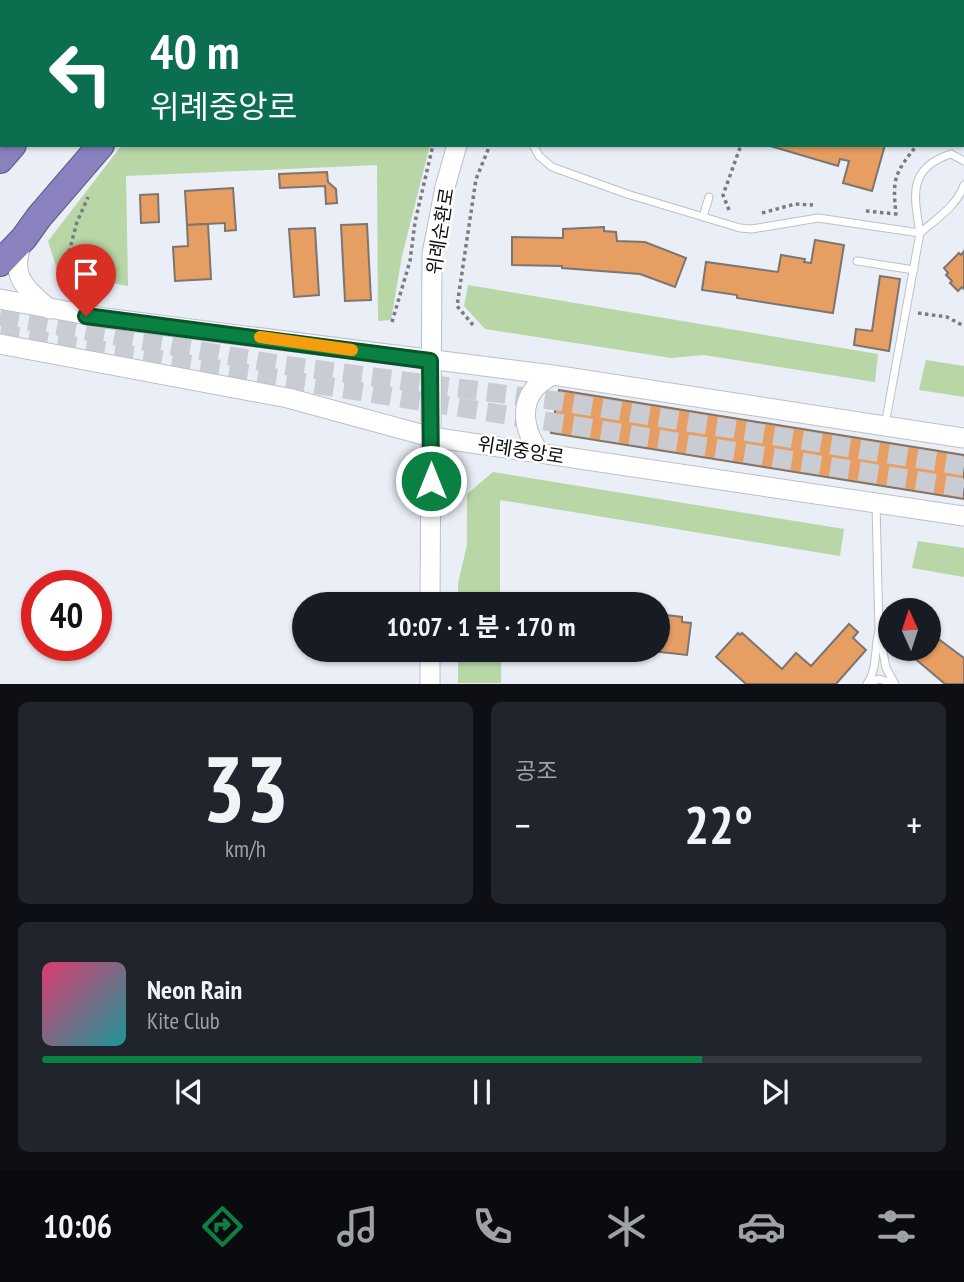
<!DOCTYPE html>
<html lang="ko">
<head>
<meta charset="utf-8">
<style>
	:root { --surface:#171b24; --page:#20242c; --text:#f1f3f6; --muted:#9ea1a6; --line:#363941; --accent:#0b8043 }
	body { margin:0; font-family:"PT Sans Narrow","Noto Sans KR",sans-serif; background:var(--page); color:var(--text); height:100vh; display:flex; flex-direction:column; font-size:26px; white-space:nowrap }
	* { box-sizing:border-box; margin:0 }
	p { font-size:23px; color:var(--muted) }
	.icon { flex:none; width:38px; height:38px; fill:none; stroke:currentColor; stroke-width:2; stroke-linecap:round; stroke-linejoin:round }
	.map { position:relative; height:684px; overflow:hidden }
	.details { display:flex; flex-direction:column; gap:18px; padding:18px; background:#0d0f14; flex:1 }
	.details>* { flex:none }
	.guide { position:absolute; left:0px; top:0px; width:964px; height:147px; box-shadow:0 2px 5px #0004; background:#0b6e4f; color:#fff; overflow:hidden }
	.needle { width:46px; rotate:357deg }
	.tools { position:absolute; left:878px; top:598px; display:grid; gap:14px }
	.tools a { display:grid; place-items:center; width:63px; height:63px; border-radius:50%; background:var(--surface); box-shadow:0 2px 5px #0004; font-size:35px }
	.speed { position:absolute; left:21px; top:570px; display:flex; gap:14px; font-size:35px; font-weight:700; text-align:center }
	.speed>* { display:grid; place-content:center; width:91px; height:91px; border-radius:50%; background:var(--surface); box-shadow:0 2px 5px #0004; line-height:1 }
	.speed .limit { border:10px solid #d22; background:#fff; color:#111 }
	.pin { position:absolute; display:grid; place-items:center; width:60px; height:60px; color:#fff; margin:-72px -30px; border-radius:50% 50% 50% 0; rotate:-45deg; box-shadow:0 0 7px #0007 }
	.pin .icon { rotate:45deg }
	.me { position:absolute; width:77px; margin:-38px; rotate:0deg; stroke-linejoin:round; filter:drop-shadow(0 0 5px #0008) }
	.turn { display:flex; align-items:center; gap:24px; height:147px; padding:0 35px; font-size:32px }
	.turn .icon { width:91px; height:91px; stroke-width:2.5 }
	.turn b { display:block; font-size:49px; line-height:60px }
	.big { font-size:52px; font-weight:700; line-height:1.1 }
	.details .widget { flex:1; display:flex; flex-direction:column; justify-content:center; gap:10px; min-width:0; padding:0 24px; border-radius:10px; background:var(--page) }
	.details .dial { align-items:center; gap:0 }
	.dial b { font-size:91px; line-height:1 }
	.song { display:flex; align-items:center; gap:21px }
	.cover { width:84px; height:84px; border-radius:10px; background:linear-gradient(135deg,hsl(340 70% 55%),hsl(180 70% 35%)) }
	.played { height:7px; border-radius:4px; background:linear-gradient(90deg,var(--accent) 75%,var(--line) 75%) }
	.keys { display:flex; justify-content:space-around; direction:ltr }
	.heat { display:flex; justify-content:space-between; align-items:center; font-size:38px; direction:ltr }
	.details .tiles { flex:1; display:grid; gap:18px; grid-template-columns:1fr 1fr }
	.widget:last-child { grid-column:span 2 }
	.trip { position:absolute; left:292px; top:592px; width:378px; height:70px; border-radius:35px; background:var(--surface); box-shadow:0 2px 5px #0004; font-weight:700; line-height:70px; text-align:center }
	.dock { display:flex; height:112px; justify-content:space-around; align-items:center; background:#090b0e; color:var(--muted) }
	.dock .icon { width:49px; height:49px }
	.dock .selected { color:var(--accent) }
	.dock b { font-size:32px; color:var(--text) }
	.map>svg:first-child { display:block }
	.green { fill:#b8d6a6 }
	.building { fill:#e69e63; stroke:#7c7570; stroke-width:2 }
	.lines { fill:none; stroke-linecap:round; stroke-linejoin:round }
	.secondary-tunnel { stroke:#c9ccd3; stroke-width:19; stroke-dasharray:19 10; stroke-linecap:butt }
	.lane-casing { stroke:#bcc0c7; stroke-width:9 }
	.secondary-casing { stroke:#bcc0c7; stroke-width:21 }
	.highway-casing { stroke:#5d5981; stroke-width:28 }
	.path { stroke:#797c81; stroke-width:3.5; stroke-dasharray:3.5 3.5; stroke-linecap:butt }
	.lane { stroke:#fff; stroke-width:7 }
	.secondary { stroke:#fff; stroke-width:19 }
	.highway { stroke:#8982bf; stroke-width:26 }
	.route-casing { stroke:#07532c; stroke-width:18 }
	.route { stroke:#0b8043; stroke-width:12 }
	.slow { stroke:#f59e0b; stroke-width:12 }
	.labels { text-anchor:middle; stroke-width:5; stroke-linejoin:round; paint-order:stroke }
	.street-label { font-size:19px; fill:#0b0d0f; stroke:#fff }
</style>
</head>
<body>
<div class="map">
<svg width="964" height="684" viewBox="0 0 964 684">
	<rect width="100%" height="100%" fill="#eaeef6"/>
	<g class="green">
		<polygon points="235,0 499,0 233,2"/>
		<polygon points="122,145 430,145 402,256 391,320 378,321 377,165 126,176 128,286 58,273 48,241"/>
		<polygon points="468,285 878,354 875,382 704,355 671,358 485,329 464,306"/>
		<polygon points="926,360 964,366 964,397 919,390"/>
		<polygon points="493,472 844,529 840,556 500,500 500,604 458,604 458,583 467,545 467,494"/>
		<polygon points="918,541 964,548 964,577 912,568"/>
		<rect x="458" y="649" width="43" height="34"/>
	</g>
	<g class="building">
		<polygon points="697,0 779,0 778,2"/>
		<polygon points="767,145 885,145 872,191 843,183 849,161 840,159 838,166"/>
		<polygon points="327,172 328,182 336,189 337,203 326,204 325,186 280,188 279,174"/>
		<polygon points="233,188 236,230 225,231 225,223 187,225 185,191"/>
		<polygon points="158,194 159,222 141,223 140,195"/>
		<polygon points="208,224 211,279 175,281 173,247 188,246 187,225"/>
		<polygon points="367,224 371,300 345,301 341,225"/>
		<polygon points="604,227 604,231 616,232 617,241 645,242 686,258 675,287 640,274 562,268 562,266 512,265 512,237 563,238 563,229"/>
		<polygon points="315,228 319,295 294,297 289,229"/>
		<polygon points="815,240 844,245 833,313 737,298 737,295 702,290 706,262 778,272 781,255 805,259 804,262 811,263"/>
		<polygon points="964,251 964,289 962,287 958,291 950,283 952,281 946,275 948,273 944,268 959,253 961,255"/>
		<polygon points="880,276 900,279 889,351 854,345 856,329 872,331"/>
		<polygon points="559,390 964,455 964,499 551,433"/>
		<polygon points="532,600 566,604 531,604"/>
		<polygon points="658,614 682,617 682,622 691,623 687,655 633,649 658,649"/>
		<polygon points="849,624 858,632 853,638 866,650 836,684 746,684 716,657 738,633 740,635 742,633 782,669 796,653 811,666"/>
		<polygon points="929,632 964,658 964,684 945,684 906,651 907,649 929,649"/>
	</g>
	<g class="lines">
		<g class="secondary-tunnel">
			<polyline points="0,316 282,365 557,401 964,466"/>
			<polyline points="0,334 964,488"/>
		</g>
		<defs>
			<g id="lane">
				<polyline points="602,2 603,0"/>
				<polyline points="533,145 539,156 552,167 627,194 740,228 752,229 818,218 920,233 885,425"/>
				<polyline points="703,217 709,197"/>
				<path d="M920,233C914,196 907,168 951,154L964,161"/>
				<path d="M920,233C936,219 957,206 964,185"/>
				<polyline points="857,261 914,270"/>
				<polyline points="879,631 886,668 895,684"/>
				<polyline points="868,683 879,679 893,683"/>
				<path d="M867,684C878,669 874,648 879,631L876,504"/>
			</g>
			<g id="secondary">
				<polyline points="540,2 541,0"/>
				<path d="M23,240C9,275 23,286 49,309"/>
				<polyline points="0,299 105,318 553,375 964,438"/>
				<polyline points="0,344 288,398 431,437 964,516"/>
				<path d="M539,452C520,424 518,392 553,375"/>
				<polyline points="430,604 432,254 445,187 457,145"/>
				<polyline points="430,684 430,649"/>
			</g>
			<g id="highway">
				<polyline points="57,2 59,0"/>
				<polyline points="157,2 159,0"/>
				<polyline points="226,2 227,0"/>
				<polyline points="0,53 2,51"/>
				<polyline points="0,160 13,145"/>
				<polyline points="0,263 24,238 39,217 101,145"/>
			</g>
		</defs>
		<use href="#lane" class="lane-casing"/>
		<use href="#secondary" class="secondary-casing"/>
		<use href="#highway" class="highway-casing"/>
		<g class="path">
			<polyline points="421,0 421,2"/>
			<polyline points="651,0 654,2"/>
			<polyline points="572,2 573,0"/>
			<polyline points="802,2 803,0"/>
			<polyline points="883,2 884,0"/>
			<polyline points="961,2 963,0"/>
			<polyline points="962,61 964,58"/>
			<polyline points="962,113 964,117"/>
			<polyline points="729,210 723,195 741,145"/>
			<path d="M866,211L896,214C892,178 895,173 917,145"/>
			<polyline points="762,213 795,204 813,205"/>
			<polyline points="60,286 77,222 88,197"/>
			<polyline points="918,313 947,317 964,326"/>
			<polyline points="392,322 410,261 415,222 433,145"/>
			<polyline points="473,325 457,306 476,179 490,145"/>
		</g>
		<use href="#lane" class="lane"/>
		<use href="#secondary" class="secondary"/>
		<use href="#highway" class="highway"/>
	</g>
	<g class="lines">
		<defs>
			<polyline id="route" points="86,316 430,361 431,481"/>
		</defs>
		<use href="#route" class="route-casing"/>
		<use href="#route" class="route"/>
		<polyline class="slow" points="260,337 352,350"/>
	</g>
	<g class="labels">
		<g class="street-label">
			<text transform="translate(440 231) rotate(-81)" y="7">위례순환로</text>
			<text transform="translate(521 450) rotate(9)" y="7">위례중앙로</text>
		</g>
	</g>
</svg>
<div class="tools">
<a><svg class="needle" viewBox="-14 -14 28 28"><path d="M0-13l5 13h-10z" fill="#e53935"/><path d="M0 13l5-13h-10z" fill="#9ea1a6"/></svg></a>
</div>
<div class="speed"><div class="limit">40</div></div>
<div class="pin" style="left:86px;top:316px;background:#d93025"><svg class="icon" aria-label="arrive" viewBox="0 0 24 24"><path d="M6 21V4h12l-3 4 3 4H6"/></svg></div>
<svg class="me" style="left:431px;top:481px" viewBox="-20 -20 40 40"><circle r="17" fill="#0b8043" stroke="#fff" stroke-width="3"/><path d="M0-11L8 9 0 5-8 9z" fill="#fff"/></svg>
<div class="trip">10:07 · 1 분 · 170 m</div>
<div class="guide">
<div class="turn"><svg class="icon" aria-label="left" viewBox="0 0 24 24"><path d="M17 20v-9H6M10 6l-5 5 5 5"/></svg><div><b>40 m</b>위례중앙로</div></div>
</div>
</div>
<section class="details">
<div class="tiles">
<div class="widget dial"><b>33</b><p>km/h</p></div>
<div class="widget"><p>공조</p>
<div class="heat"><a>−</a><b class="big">22°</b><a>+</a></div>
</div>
<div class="widget">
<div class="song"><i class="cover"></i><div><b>Neon Rain</b><p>Kite Club</p></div></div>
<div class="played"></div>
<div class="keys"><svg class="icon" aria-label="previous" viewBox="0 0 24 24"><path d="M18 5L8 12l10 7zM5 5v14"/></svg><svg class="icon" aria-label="pause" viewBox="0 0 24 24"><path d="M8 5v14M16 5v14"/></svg><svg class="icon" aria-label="next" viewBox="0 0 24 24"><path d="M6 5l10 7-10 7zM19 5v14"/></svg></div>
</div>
</div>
</section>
<nav class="dock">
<b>10:06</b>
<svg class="icon selected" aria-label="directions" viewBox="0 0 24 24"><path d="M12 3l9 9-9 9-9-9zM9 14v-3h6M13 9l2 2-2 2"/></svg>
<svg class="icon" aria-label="music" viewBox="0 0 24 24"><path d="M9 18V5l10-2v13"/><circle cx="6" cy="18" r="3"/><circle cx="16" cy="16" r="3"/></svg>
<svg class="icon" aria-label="phone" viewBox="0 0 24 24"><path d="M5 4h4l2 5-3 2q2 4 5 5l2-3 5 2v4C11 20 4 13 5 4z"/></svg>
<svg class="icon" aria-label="climate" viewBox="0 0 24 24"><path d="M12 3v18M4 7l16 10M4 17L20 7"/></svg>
<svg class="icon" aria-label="car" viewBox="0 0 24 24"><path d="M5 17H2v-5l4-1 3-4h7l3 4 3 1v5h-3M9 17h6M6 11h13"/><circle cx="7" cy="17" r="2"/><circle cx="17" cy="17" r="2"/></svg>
<svg class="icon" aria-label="filters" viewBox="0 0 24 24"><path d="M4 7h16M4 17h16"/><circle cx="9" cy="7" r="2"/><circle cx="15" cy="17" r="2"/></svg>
</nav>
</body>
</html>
